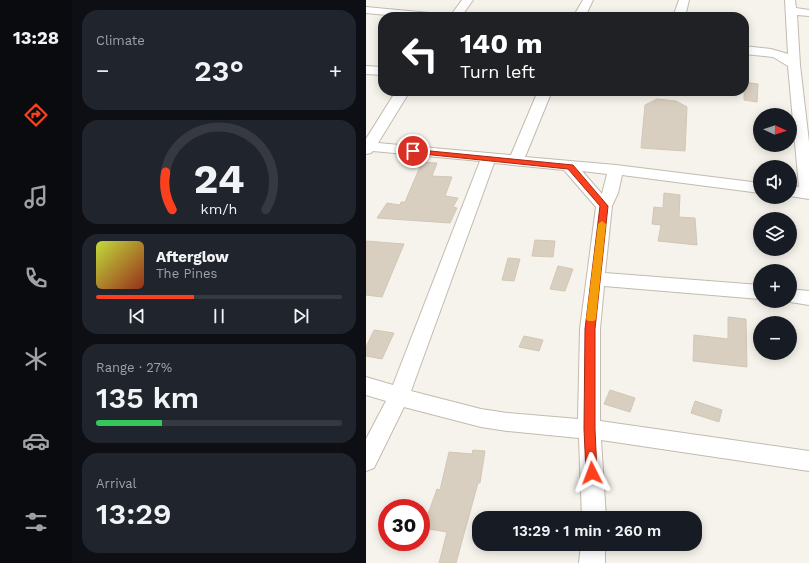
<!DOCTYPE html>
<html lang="en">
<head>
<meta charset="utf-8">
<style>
	:root { --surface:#171b24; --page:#20242c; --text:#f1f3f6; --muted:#9ea1a6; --line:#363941; --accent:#fc3f1d }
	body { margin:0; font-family:"Work Sans",sans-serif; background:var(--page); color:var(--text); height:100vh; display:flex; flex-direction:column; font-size:15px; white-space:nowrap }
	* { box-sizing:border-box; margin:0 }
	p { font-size:13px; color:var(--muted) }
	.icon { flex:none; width:22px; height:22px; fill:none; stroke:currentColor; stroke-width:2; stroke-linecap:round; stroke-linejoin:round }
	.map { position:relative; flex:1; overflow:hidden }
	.panel { display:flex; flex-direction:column; gap:10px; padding:10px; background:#0d0f14; width:294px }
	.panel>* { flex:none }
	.guide { position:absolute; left:12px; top:12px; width:371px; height:84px; border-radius:16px; box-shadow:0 2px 10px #0003; background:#202124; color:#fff; overflow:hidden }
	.needle { width:26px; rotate:93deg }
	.fabs { position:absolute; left:387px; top:108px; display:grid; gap:8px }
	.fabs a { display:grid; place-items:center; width:44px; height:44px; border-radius:50%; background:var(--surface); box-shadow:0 2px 10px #0003; font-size:20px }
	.speed { position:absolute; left:12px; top:499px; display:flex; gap:8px; font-size:20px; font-weight:700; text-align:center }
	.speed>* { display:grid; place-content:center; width:52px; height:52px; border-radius:50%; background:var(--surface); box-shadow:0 2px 10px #0003; line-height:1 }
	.speed .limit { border:6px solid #d22; background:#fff; color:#111 }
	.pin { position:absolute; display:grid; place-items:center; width:34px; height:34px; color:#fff; margin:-17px; border:2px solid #fff; border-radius:50%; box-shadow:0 1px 4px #0007 }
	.me { position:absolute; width:44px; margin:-22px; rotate:357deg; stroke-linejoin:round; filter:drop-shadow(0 0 3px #0008) }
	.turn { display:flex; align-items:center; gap:14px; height:84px; padding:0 16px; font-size:18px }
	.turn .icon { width:52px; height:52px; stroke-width:2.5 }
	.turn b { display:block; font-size:28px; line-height:34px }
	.big { font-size:30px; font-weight:600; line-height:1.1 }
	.panel .widget { flex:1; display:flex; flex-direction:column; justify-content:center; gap:6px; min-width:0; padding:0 14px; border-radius:16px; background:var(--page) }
	.panel .dial { align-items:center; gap:0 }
	.dial svg { height:104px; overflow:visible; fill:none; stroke:var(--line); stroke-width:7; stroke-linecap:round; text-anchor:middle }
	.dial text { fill:var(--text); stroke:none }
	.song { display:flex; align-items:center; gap:12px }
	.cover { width:48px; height:48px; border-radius:6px; background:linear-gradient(135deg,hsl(70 70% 55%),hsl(10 70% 35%)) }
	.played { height:4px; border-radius:2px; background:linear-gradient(90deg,var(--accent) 40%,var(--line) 40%) }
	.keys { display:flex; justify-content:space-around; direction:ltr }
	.heat { display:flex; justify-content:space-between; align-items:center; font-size:22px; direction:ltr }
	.charge { height:6px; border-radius:3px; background:linear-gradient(90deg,#34c759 27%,var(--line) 0) }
	.trip { position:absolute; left:106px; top:511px; width:230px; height:40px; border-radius:16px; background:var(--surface); box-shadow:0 2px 10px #0003; font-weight:600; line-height:40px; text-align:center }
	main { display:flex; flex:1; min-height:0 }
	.tabs { display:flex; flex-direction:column; width:72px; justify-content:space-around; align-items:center; background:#090b0e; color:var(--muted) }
	.tabs .icon { width:28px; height:28px }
	.tabs .active { color:var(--accent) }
	.tabs b { font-size:18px; color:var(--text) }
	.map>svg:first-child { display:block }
	.building { fill:#d8cfc1; stroke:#d3c7b4 }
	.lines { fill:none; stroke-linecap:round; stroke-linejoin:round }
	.street-casing { stroke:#c2bbae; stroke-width:2 }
	.street { fill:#fff; fill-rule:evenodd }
	.route { fill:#fc3f1d; stroke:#a42913 }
	.slow { fill:#f59e0b }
</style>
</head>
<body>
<main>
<nav class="tabs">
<b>13:28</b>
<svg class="icon active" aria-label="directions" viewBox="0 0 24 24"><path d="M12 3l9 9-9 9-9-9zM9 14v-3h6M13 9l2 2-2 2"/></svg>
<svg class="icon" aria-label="music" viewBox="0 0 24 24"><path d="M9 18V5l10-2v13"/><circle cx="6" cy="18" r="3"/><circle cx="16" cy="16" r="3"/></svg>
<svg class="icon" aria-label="phone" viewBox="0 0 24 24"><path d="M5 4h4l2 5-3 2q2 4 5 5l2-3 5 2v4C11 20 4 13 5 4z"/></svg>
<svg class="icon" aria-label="climate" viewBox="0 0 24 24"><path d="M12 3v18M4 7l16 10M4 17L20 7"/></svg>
<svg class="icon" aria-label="car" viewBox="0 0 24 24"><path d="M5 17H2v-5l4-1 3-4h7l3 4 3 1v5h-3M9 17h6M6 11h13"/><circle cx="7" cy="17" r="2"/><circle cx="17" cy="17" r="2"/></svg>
<svg class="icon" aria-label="filters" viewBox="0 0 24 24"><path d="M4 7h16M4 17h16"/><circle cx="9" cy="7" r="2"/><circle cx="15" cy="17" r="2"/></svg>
</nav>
<section class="panel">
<div class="widget"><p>Climate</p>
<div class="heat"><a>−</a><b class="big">23°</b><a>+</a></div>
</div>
<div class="widget dial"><svg viewBox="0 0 100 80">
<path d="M14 69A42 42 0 1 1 86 69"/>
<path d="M14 69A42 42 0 0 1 9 40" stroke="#fc3f1d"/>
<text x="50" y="56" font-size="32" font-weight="700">24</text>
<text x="50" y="72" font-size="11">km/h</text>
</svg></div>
<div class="widget">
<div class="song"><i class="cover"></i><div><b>Afterglow</b><p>The Pines</p></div></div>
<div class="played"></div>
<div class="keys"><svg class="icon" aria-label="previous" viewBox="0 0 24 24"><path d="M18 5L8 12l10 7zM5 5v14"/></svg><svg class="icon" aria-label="pause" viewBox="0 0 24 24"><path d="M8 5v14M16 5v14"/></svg><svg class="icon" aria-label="next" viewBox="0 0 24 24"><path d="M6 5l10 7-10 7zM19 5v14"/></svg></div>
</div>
<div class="widget"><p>Range · 27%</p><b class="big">135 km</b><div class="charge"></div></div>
<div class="widget"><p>Arrival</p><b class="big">13:29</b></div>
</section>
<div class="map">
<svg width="443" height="563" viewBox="0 0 443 563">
	<rect width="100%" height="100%" fill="#f6f3ec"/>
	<g class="building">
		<polygon points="378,82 392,84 391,102 378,100"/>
		<polygon points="291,99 310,101 321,107 319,151 275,148 279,105"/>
		<polygon points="56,162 71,163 66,176 86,177 79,196 92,198 87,207 91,208 84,223 11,218 21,203 34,205 35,202 39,202"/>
		<polygon points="298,193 314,195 313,217 329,218 331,245 292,241 295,225 286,224 288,207 297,208"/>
		<polygon points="169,240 189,241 187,257 166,256"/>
		<polygon points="0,241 38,244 16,297 0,295"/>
		<polygon points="142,258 154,259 148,281 136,280"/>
		<polygon points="192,266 207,269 199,291 184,289"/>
		<polygon points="362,317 380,319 381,367 327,361 328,335 362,339"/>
		<polygon points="8,330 28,333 16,359 0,356 0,347"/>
		<polygon points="158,336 177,340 173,351 153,347"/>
		<polygon points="244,390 269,398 264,412 238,404"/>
		<polygon points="329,401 356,410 353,422 325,413"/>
		<polygon points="107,450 119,451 114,483 112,483 90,563 73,563 81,532 57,528 71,489 74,490 83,452 106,454"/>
	</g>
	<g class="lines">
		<defs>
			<g id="street">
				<polygon points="96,0 107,0 95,17 42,17 0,13 0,7 85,15"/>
				<polygon points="217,0 227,0 219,17 207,17"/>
				<polygon points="313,0 323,0 319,17 307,17"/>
				<polygon points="419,0 429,0 430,8 443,10 443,16 431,15 434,65 443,142 443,199 424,196 424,186 433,187 422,66 407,57 378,54 378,46 405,49 422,54"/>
				<polygon points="0,66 17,67 17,75 0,74"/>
				<path d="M30,91H44L12,143L145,155L172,91H186L159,157L250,165L394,183V193L256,175L252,193L246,206L239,273L394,285V299L238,286L234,329V421L443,451V471L235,440L240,518H216L213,438L141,431L115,427L38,407L8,468L0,471V439L20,401L0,395V377L27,385L114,161L7,151L5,153L0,154V139ZM128,163L198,170L230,207L214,329L212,419L141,413L115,409L45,391ZM216,171L241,174L236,194Z"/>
				<polygon points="424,289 443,291 443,305 418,301 424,301"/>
				<polygon points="215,544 239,544 239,563 213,563"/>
			</g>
		</defs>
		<use href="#street" class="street-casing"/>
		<use href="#street" class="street"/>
	</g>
	<polygon class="route" points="44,149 207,165 242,206 229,329 229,429 231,473 230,477 226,479 221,477 220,473 218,429 219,329 234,206 202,169 47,153 44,152"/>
	<polygon class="slow" points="236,221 240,224 230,319 228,321 222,321 220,319 232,224"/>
</svg>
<div class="fabs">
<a><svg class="needle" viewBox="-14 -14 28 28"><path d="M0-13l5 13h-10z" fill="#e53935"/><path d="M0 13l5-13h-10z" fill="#9ea1a6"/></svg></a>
<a><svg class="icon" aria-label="sound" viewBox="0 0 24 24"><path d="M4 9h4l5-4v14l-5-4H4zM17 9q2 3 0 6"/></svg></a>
<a><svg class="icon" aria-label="layers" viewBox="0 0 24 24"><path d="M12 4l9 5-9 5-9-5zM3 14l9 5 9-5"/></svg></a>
<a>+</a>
<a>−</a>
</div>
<div class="speed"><div class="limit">30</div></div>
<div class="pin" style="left:47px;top:151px;background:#d93025"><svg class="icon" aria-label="arrive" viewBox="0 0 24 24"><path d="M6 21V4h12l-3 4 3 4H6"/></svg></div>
<svg class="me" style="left:226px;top:473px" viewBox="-20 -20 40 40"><path d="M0-17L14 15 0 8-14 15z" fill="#fc3f1d" stroke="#fff" stroke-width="4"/></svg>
<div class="trip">13:29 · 1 min · 260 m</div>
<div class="guide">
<div class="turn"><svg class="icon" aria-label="left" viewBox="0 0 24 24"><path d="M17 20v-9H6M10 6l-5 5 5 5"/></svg><div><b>140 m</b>Turn left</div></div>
</div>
</div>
</main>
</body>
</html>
